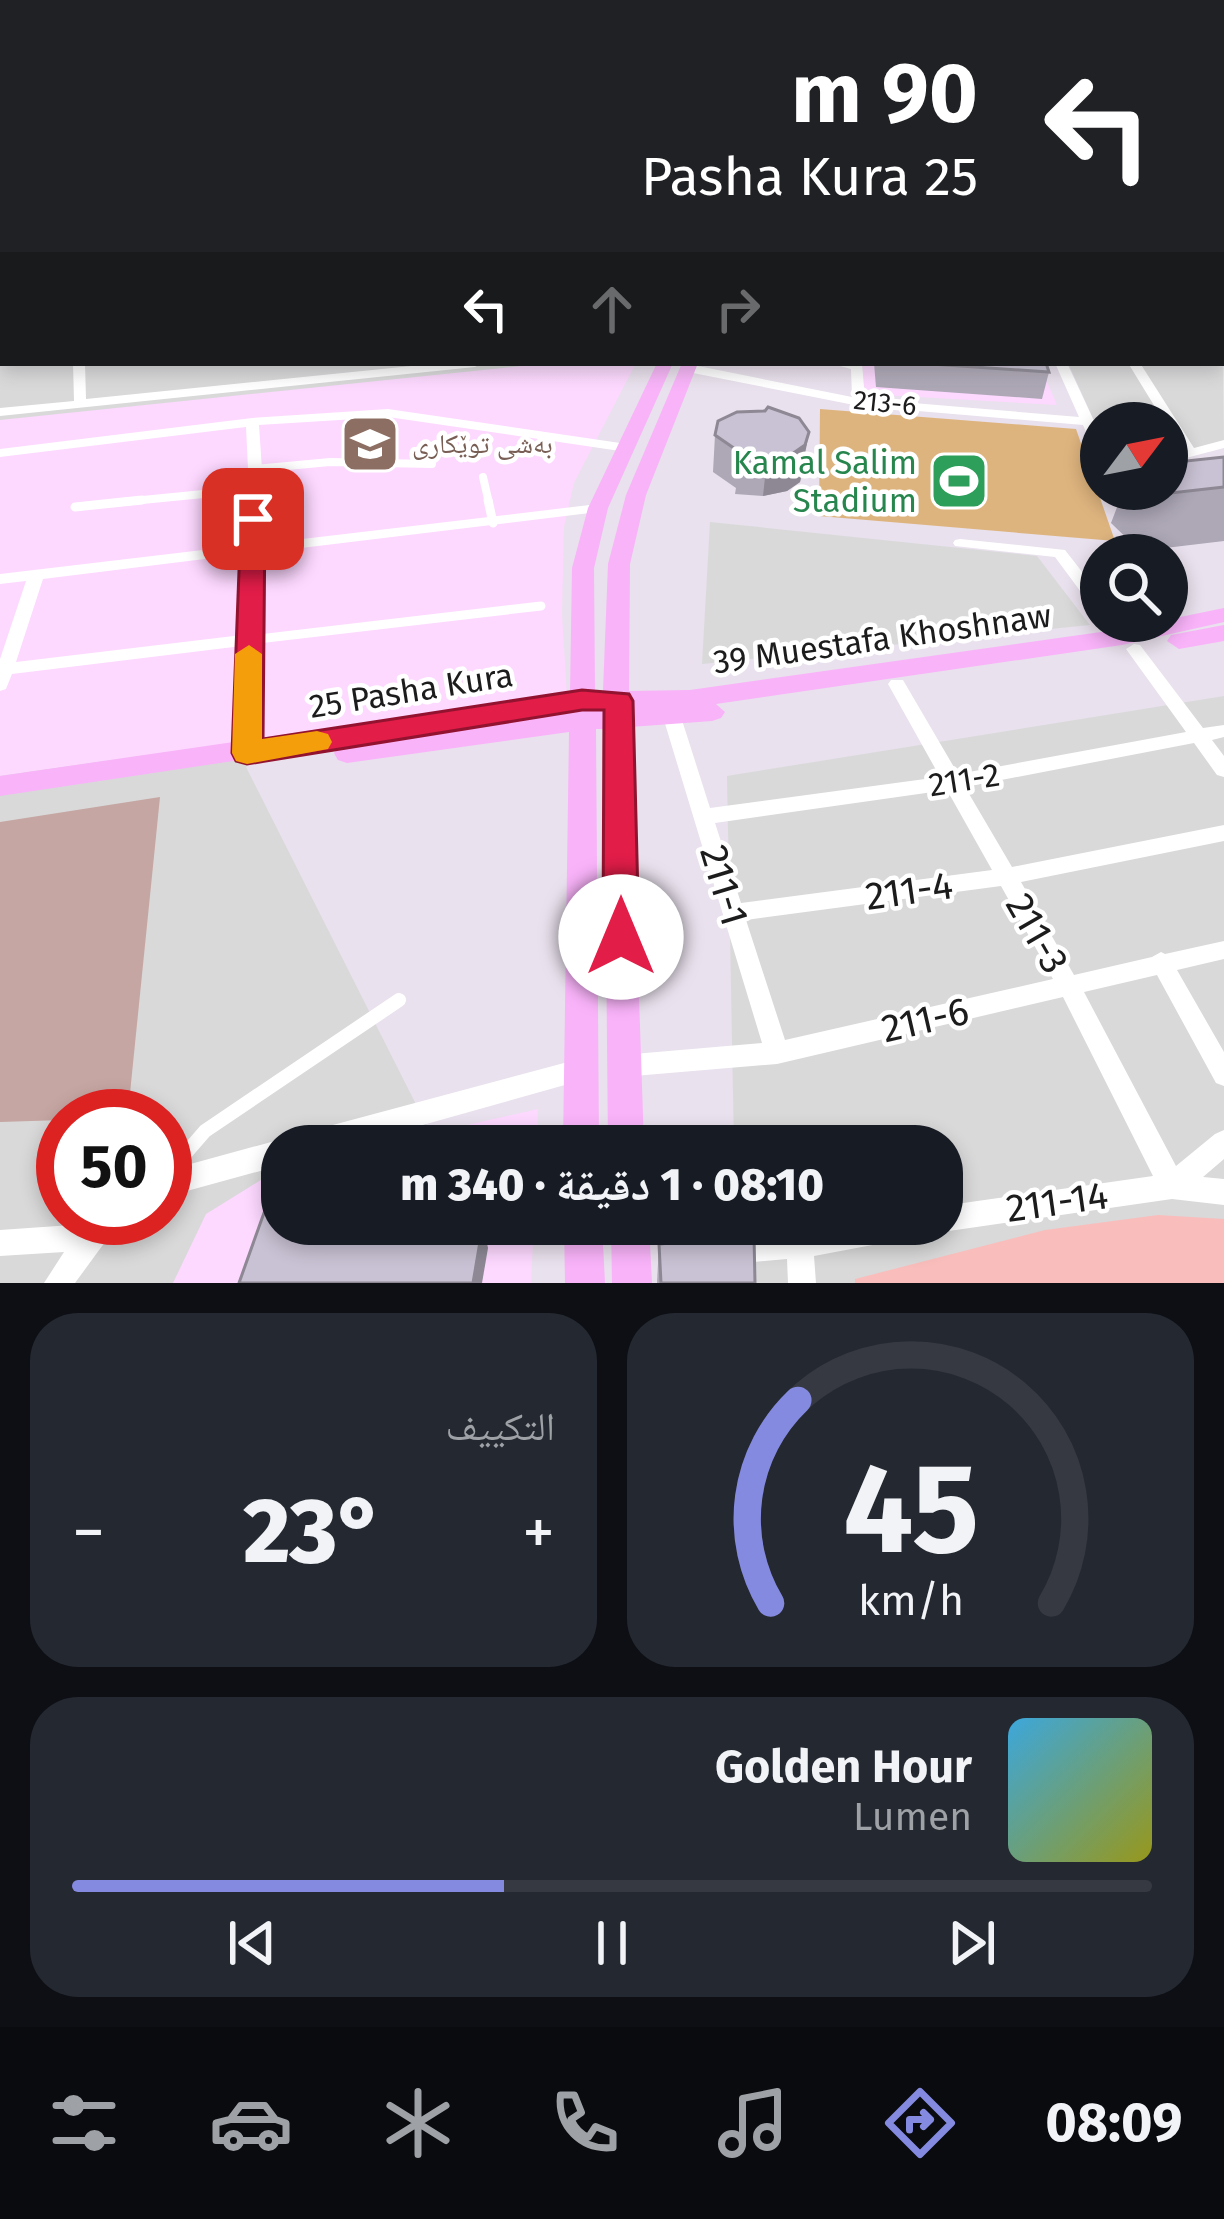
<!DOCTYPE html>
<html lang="ar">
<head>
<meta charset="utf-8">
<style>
	:root { --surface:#171b24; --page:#242831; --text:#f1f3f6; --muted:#9ea1a6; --line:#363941; --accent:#858ae1 }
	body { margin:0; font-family:"Fira Sans","Noto Naskh Arabic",sans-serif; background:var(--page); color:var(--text); direction:rtl; height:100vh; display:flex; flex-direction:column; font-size:45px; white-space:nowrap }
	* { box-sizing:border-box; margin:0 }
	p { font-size:39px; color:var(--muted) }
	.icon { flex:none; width:66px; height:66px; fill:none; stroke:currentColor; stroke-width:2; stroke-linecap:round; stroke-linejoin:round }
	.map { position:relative; height:1283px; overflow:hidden; direction:ltr }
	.drawer { display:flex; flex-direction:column; gap:30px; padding:30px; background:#0d0f14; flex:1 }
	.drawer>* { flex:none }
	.top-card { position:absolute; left:0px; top:0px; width:1224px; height:366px; box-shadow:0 6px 18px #0003; direction:rtl; background:#202124; color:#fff; overflow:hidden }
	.needle { width:78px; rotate:58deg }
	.fabs { position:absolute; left:1080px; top:402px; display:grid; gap:24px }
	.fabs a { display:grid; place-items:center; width:108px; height:108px; border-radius:50%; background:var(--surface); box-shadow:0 6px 18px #0003; font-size:60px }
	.speed { position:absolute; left:36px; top:1089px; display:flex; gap:24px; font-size:60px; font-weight:700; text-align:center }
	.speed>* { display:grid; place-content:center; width:156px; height:156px; border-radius:50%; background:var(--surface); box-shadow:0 6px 18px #0003; line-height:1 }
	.speed .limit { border:18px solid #d22; background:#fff; color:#111 }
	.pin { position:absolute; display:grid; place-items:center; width:102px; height:102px; color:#fff; margin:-51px; border-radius:24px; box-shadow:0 6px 18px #0006 }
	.me { position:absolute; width:132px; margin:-66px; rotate:0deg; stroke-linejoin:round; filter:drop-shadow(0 0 9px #0008) }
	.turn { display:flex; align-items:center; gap:42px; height:252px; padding:0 48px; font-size:54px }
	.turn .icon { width:156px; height:156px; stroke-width:2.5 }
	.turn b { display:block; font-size:84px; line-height:102px }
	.lanes { display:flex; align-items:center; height:114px; padding:0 48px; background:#0003; justify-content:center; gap:60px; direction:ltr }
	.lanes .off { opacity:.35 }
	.big { font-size:90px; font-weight:800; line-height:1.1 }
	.drawer .tile { flex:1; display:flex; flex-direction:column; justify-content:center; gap:18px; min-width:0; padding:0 42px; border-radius:48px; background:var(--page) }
	.drawer .dial { align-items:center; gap:0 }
	.dial svg { height:312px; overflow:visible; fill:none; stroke:var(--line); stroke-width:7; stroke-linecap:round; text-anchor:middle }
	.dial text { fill:var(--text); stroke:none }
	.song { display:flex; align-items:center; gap:36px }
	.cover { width:144px; height:144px; border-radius:18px; background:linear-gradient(135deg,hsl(200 70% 55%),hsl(60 70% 35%)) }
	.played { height:12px; border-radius:6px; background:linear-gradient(90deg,var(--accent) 40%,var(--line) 40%) }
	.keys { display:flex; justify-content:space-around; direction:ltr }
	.heat { display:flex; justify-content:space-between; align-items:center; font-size:66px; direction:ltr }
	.drawer .tiles { flex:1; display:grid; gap:30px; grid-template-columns:1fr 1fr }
	.tile:last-child { grid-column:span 2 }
	.trip { position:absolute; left:261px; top:1125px; width:702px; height:120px; border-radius:48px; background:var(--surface); box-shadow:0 6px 18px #0003; font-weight:800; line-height:120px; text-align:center; direction:rtl }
	.tabs { display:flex; height:192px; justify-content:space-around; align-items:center; background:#090b0e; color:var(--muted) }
	.tabs .icon { width:84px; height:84px }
	.tabs .current { color:var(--accent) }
	.tabs b { font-size:54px; color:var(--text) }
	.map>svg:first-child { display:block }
	.residential { fill:#d9d9da; fill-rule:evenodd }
	.education { fill:#fdd8ff }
	.cemetery { fill:#c6a6a2 }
	.park { fill:#f9bebc }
	.pitch { fill:#deb47e }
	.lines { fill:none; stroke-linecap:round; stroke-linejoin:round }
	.service-far2 { stroke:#fff; stroke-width:8 }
	.service-far1 { stroke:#fff; stroke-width:9 }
	.service { stroke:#fff; stroke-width:14 }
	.minor { fill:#fff; fill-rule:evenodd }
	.tertiary { fill:#fff; fill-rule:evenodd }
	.secondary { fill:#f9b3f9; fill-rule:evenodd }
	.wall { fill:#ada7b6 }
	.shaded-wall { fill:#8d8894 }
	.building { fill:#c9c2d4; stroke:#8d8894; stroke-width:3 }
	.route { fill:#e11d48; stroke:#92132f; stroke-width:3 }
	.slow { fill:#f59e0b }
	.labels { text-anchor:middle; stroke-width:9; stroke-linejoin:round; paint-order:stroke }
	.far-street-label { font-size:27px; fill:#1c1c1c; stroke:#fff }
	.far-education-label { font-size:27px; fill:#785e54; stroke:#fff; text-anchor:start }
	.leisure-label { font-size:33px; fill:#27864d; stroke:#fff; text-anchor:end }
	.street-label { font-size:33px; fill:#1c1c1c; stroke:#fff }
	.near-street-label { font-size:39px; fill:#1c1c1c; stroke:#fff }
</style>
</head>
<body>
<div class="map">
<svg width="1224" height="1283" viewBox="0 0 1224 1283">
	<rect width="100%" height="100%" fill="#e9e1ed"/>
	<g class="residential">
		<path d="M0,208L3,363H579L246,767L437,1146H282V1224L506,1283H0ZM63,1116H165V1218H63Z"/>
		<polygon points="1221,249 1224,443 1167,456 1167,423 1101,423 1101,436 1068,363 1221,363"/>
		<polygon points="710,522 1037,556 1090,625 702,664"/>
		<polygon points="1224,696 1224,1283 737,1283 736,1224 942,1224 942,1146 734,1146 727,776"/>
	</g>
	<g class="education">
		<polygon points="636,363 574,483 564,527 562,615 567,695 0,776 0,420 531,365"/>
		<polygon points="862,363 1039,363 1057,405 865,394"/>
		<polygon points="538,1109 537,1146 374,1146"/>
		<polygon points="282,1167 282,1224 534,1224 531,1283 173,1283 206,1214"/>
	</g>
	<polygon class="cemetery" points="160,797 129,1103 63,1120 0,1122 0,822"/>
	<polygon class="park" points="1158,1215 1224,1219 1224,1283 855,1283 855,1279 1045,1230"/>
	<polygon class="pitch" points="820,409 1076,429 1115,541 819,516"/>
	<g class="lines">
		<g class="service-far2">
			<polyline points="255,469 330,462 432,464"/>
			<polyline points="483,477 489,503"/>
			<polyline points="112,503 254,489"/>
		</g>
		<g class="service-far1">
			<polyline points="488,500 493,523"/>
			<polyline points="75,507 142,500"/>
			<polyline points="249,640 541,606"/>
		</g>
		<polyline class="service" points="165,1177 205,1131 399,1000"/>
		<g class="minor">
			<rect x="1221" y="210" width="3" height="6"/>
			<rect x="1221" y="282" width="3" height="6"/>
			<rect x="1221" y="336" width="3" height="10"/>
			<polygon points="73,363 85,363 86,399 441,363 481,363 475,367 0,416 0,408 74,401"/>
			<polygon points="829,363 862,363 865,399 1079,417 1055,363 1067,363 1101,436 1101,454 1094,450 1083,425 859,406 688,372 682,368 688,364 852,397 851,369"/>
			<polygon points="1128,363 1140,363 1194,448 1224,440 1224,448 1167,463 1167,455 1182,451"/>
			<path d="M388,409L627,444L634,448L627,452L388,417L259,425L262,469L260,544L598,504L605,508L598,512L260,553L256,753L254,758H240L238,753L242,646L12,674L6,689L0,691V659L26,581L0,584V574L245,545L248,469L246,427L0,457V449L252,418ZM245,554L242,635L16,662L43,579Z"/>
			<polygon points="960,539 1065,550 1101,596 1101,612 1095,611 1055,557 955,546 953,543 955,540"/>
			<polygon points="1103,621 1119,621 1130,637 1128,641 1116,641"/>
			<path d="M1134,644L1140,645L1203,728L1224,725V737L1212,740L1224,756V777L1217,775L1194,743L965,787L1012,867L1224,825V841L1021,882L1074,975L1152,957L1161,952L1165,954L1224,941V959L1177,970L1224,1052V1086L1216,1083L1157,975L1084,992L1176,1166L1215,1134L1224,1130V1159L1203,1177L1224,1179V1205L1172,1199L942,1232L933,1228L931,1224H942V1206L1153,1176L1063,997L777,1064L622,1077L614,1074L610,1066L614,1058L622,1055L762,1043L663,717L666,713H678L681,717L710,808L940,777L888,684L891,680H903L958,774L1186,732L1126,649ZM947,790L992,870L741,903L715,823ZM1001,886L1053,979L785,1040L746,920Z"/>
			<polygon points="579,1059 587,1062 591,1070 587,1078 579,1081 348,1146 282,1146 282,1165 165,1197 165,1171 282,1139 291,1144 294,1137 303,1133"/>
			<polygon points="90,1218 120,1218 116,1227 75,1283 44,1283 64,1252 0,1256 0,1230 86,1224"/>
			<polygon points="842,1224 928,1224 924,1233 915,1237 814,1256 816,1283 788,1283 787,1259 732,1264 722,1260 718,1250 722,1240 732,1236 800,1232"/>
		</g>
		<g class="tertiary">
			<rect x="1221" y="242" width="3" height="8"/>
			<polygon points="3,299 3,307 0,308 0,300"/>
		</g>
		<g class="secondary">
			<path d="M657,363H673L608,508L594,568L595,691H603L608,564L626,495L682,363H698L646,495L630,564L629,691L690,690L1122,629L1224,608V622L1122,645L716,704L725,712L721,718L712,721L630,727L644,1146H608L604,729H596L599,1146H563L569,732L347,763L338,760L334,753L340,745L0,796V776L570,693L572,568L588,508ZM570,711V713L410,735Z"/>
			<polygon points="1224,625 1224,641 1179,649 1167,641 1171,635"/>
			<polygon points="564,1224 602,1224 605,1283 565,1283"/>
			<polygon points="611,1224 649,1224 652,1283 612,1283"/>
		</g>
	</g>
	<g class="wall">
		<polygon points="3,236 3,286 0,286 0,237"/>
		<polygon points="874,363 1046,363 1049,372 1042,399 876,387"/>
		<polygon points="715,435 804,469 800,482 787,491 763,496 735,494 736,488 713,472"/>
		<polygon points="1224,457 1224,541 1140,551 1111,523 1124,489 1167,489"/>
		<polygon points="659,1244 755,1283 657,1283"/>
	</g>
	<g class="shaded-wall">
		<polygon points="809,432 800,482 787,491 763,496 767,459"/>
		<polygon points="483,1224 488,1248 482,1283 473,1283"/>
	</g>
	<g class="building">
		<polygon points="3,236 3,254 0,254 0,237"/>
		<polygon points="917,363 1046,363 1049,372"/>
		<polygon points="768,407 799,418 809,432 805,445 792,454 767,459 739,457 741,453 715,435 718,421 737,412 765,411"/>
		<polygon points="1224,457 1224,487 1162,494 1156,489 1167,489 1167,463"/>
		<polygon points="270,1196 282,1197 282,1224 483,1224 473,1283 239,1283"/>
		<polygon points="754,1236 755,1283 661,1283 659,1244"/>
	</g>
	<linearGradient id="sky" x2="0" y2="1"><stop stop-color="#9fc4cc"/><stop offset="0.54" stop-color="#f5f2f7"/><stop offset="1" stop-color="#f5f2f7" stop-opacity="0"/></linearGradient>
	<rect width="1224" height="387" fill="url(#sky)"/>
	<polygon class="route" points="253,512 265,519 263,739 582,690 629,694 633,701 639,937 634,947 621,952 609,947 603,937 604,710 582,710 247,764 236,761 232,753 241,519"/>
	<polygon class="slow" points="249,645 262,654 262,739 317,731 328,734 332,742 328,749 247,764 236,761 232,753 235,654"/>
	<defs>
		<symbol id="university-square" viewBox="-11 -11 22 22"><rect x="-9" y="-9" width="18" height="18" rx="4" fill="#8d6e63" stroke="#fff"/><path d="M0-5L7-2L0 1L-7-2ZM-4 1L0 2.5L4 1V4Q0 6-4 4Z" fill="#fff"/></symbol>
		<symbol id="stadium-square" viewBox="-11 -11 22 22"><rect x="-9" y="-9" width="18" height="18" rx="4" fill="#2e9e5b" stroke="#fff"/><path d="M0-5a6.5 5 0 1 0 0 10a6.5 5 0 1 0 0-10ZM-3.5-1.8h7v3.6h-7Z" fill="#fff"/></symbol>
	</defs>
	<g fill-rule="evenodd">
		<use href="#university-square" x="337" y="411" width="66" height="66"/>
		<use href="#stadium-square" x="926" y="448" width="66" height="66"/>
	</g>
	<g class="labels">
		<g class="far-street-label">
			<text transform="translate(885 403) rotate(6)" y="9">213-6</text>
		</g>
		<g class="far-education-label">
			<text x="412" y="453">بە‌شی توێكاری</text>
		</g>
		<g class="leisure-label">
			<text x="917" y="474">Kamal Salim<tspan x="917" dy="38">Stadium</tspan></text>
		</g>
		<g class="street-label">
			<text transform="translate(882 638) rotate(-8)" y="12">39 Muestafa Khoshnaw</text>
			<text transform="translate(411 690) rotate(-9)" y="12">25 Pasha Kura</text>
			<text transform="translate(964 779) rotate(-9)" y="12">211-2</text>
		</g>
		<g class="near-street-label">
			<text transform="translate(725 885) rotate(73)" y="14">211-1</text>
			<text transform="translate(909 890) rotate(-8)" y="14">211-4</text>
			<text transform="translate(1038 933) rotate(60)" y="14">211-3</text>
			<text transform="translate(925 1019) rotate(-13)" y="14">211-6</text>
			<text transform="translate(1057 1201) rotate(-8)" y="14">211-14</text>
		</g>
	</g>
</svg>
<div class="fabs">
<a><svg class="needle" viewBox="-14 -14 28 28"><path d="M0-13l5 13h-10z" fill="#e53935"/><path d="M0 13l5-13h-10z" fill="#9ea1a6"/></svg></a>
<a><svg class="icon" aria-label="search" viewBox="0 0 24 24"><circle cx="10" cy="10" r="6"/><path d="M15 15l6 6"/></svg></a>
</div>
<div class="speed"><div class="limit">50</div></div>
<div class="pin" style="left:253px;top:519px;background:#d93025"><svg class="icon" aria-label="arrive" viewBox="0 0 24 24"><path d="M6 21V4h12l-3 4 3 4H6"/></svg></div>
<svg class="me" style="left:621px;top:937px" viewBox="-20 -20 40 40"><circle r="19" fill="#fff"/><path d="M0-13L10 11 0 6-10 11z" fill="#e11d48"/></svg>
<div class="trip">08:10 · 1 دقيقة · 340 m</div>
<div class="top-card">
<div class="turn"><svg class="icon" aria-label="left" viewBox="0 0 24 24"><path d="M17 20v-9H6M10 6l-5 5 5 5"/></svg><div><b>90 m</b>25 Pasha Kura</div></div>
<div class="lanes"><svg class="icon" aria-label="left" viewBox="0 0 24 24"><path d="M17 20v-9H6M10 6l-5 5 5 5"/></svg><svg class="icon off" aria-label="ahead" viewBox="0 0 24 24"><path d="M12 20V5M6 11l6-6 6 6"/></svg><svg class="icon off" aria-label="right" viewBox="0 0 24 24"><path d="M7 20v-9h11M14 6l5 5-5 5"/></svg></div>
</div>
</div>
<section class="drawer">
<div class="tiles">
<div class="tile dial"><svg viewBox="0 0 100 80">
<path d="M14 69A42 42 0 1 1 86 69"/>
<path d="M14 69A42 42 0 0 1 21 17" stroke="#858ae1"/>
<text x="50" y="56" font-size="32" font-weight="700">45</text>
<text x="50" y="72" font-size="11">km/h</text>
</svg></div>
<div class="tile"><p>التكييف</p>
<div class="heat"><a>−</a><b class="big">23°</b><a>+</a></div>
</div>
<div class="tile">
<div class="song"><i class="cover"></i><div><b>Golden Hour</b><p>Lumen</p></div></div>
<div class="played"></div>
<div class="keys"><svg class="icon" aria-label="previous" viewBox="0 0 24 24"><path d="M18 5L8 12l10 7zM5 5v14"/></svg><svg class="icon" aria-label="pause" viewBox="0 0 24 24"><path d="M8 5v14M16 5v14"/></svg><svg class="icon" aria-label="next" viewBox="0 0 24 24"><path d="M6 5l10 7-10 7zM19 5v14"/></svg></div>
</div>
</div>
</section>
<nav class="tabs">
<b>08:09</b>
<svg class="icon current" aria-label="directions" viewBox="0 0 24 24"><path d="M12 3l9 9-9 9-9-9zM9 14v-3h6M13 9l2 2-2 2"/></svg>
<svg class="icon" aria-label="music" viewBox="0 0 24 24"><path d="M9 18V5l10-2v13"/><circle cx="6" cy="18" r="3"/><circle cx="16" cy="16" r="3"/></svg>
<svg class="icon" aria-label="phone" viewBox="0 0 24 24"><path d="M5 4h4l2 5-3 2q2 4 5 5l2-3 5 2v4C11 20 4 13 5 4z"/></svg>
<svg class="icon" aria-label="climate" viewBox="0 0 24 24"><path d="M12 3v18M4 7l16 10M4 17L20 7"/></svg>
<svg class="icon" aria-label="car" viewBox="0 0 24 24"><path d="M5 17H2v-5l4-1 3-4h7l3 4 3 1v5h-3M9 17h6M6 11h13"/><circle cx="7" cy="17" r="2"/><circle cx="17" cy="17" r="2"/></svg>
<svg class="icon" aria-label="filters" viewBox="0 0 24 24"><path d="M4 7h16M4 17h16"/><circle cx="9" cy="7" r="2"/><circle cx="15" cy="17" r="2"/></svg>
</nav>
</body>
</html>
